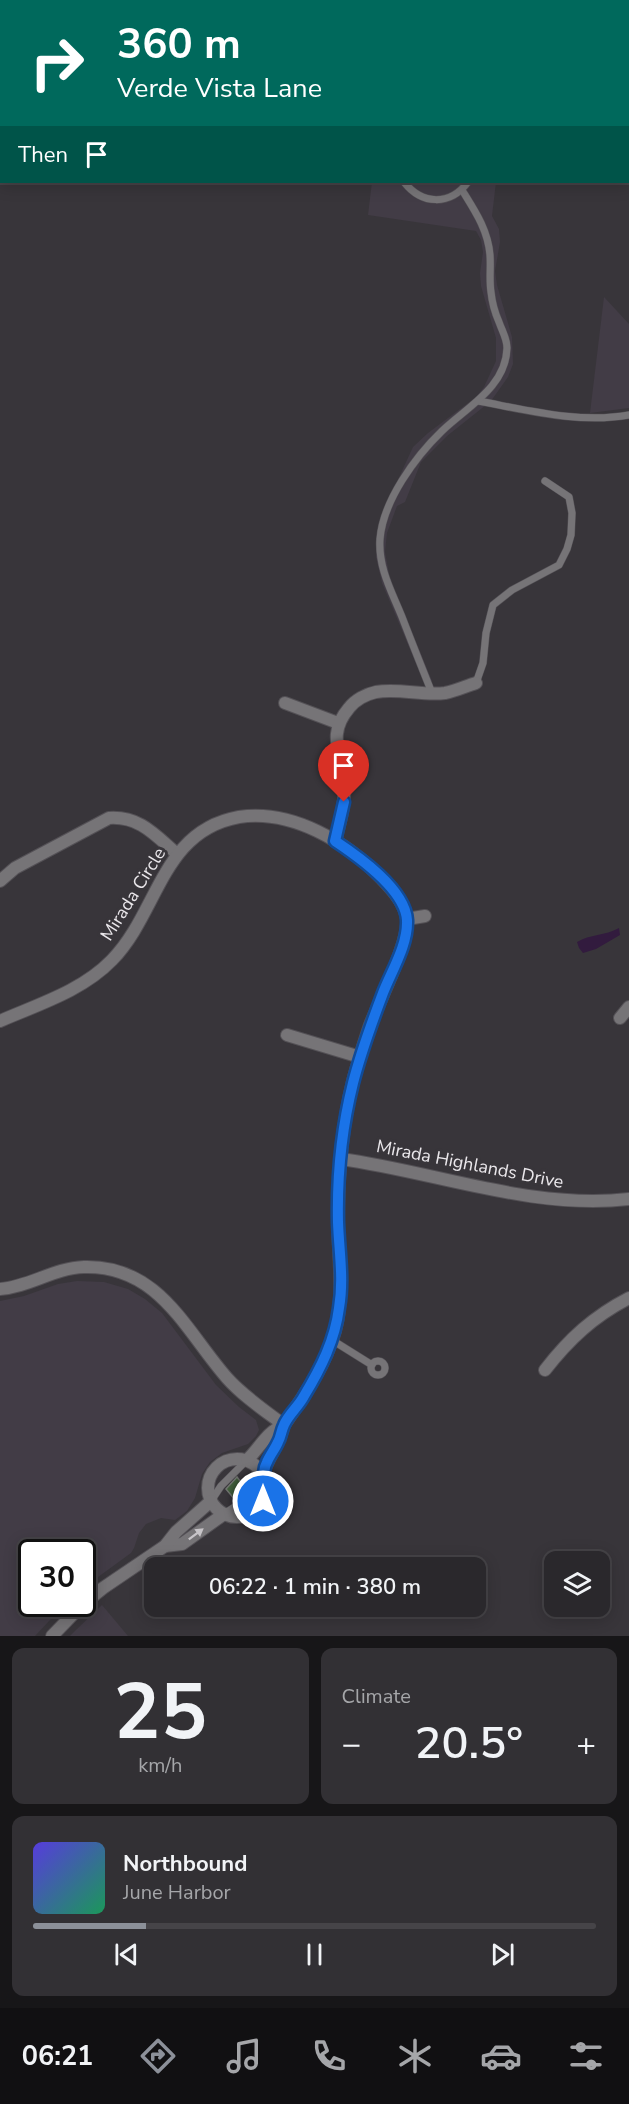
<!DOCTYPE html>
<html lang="en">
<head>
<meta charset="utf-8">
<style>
	:root { --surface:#2a282c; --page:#323034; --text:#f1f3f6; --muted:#a5a6a9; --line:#464448; --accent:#8c9099 }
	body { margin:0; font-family:"Nunito Sans",sans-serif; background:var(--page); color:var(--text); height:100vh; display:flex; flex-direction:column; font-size:22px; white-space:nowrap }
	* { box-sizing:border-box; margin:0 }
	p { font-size:20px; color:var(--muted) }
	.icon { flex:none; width:33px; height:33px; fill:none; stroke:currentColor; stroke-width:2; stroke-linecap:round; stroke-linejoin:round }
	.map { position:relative; height:1636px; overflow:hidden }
	.details { display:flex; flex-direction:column; gap:12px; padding:12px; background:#171618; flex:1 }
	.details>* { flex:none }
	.top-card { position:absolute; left:0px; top:0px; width:630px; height:183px; box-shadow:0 3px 15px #0003,0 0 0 2px var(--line); background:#00695c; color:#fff; overflow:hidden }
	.controls { position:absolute; left:544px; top:1551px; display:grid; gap:12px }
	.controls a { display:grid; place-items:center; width:66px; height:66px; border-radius:12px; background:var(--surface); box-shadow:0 3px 15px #0003,0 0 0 2px var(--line); font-size:30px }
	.speed { position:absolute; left:18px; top:1539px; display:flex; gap:12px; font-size:30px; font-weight:700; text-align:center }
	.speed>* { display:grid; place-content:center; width:78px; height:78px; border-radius:50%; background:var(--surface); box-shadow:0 3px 15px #0003,0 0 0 2px var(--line); line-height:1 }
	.speed .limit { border:3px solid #111; border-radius:9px; background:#fff; color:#111 }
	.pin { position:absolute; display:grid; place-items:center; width:51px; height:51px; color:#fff; margin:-62px -26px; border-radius:50% 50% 50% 0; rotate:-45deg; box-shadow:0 0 6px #0007 }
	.pin .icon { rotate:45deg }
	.me { position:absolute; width:66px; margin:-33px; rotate:0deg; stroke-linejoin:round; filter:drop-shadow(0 0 4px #0008) }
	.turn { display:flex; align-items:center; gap:21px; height:126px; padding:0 18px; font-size:27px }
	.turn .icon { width:78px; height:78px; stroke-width:2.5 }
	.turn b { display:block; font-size:42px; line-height:51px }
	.then { display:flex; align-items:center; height:57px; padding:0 18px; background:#0003; gap:12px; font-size:22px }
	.big { font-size:45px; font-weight:600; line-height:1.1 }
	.details .card { flex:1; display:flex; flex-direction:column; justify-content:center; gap:9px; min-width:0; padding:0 21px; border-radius:12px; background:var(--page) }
	.details .dial { align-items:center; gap:0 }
	.dial b { font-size:78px; line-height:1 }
	.song { display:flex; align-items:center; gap:18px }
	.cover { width:72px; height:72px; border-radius:9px; background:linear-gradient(135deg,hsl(250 70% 55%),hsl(150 70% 35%)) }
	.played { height:6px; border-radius:3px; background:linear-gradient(90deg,var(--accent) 20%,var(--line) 20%) }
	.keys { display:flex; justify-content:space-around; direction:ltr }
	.heat { display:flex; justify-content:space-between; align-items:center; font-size:33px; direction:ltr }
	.details .tiles { flex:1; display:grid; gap:12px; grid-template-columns:1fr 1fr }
	.card:last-child { grid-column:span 2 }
	.trip { position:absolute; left:144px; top:1557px; width:342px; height:60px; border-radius:12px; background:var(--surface); box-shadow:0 3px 15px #0003,0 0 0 2px var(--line); font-weight:600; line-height:60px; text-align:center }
	.tab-bar { display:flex; height:96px; justify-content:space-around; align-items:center; background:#111012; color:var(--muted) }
	.tab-bar .icon { width:42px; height:42px }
	.tab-bar .active { color:var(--accent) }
	.tab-bar b { font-size:27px; color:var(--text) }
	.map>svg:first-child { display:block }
	.built { fill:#423c46 }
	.water { fill:#321b3e }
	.building { fill:#42613c; stroke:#737772; stroke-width:1.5 }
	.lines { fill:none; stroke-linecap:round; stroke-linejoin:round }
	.lane-casing { stroke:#545156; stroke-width:8 }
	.street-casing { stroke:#545156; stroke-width:14 }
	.lane { stroke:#767477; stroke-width:7 }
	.street { stroke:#767477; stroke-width:12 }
	.oneway { fill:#c7c4c8 }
	.route-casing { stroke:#114b97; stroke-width:15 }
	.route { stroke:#1a73e8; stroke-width:10 }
	.labels { text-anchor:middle; stroke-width:6; stroke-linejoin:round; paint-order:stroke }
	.street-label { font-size:18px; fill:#eae7eb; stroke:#38353a }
</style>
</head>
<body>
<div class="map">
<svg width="629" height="1636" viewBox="0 0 629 1636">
	<rect width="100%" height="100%" fill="#38353a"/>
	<g class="built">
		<polygon points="372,182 496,182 492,216 499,229 500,242 495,271 497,285 512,337 513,364 508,377 491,401 447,436 421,462 405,502 397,506 387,533 385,552 390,579 432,681 423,680 382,583 376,557 378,532 384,510 413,447 428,433 476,397 484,387 496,361 496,338 481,286 480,273 483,252 481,240 476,231 368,215"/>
		<polygon points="604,297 629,324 629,408 590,413"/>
		<polygon points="77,1281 104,1282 128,1289 145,1299 162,1313 216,1385 239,1407 256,1420 259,1430 256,1436 248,1444 222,1453 210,1462 202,1474 195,1498 187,1511 175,1520 161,1518 146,1524 139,1533 134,1548 131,1553 83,1588 82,1552 32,1552 32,1604 65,1604 35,1636 0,1636 0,1301 24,1296 58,1284"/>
		<polygon points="102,1605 128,1636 70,1636 76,1630"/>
	</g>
	<path class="water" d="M619,928L620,935L596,949L583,953L579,948L577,942C590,934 605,936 619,928Z"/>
	<polygon class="building" points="237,1477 246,1489 235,1500 226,1489"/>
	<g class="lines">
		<defs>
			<g id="lane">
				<path d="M404,182C422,205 450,206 468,182"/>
				<path d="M478,401C527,410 580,424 629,415"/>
				<polyline points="476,683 483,663 486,633 493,605 512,590 559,565 567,549 571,535 572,513 569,497 545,481"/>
				<path d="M432,693C422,668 412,643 402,617C392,592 378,568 380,539C383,501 415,457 442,431C467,407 506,387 507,348C507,338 502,331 499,322C495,313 492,302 491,292C489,279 491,268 490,255C488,230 475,211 462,190"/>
				<polyline points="332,1340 372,1365"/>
				<circle cx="378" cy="1368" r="7"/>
				<polyline points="211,1501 221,1486 247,1460"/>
				<path d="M224,1514C241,1504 253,1492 263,1474"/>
			</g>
			<g id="street">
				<polyline points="285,703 338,723"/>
				<path d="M335,841C340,822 346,802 344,782C342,753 326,735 349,708C355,700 366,694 376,692C399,688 423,696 445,693C456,691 466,686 476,683"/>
				<path d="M0,881L15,868L109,818C140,816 155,835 177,854"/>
				<polyline points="407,919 425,916"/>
				<polyline points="620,1018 629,1007"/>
				<path d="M0,1021C39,1004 82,991 112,960C159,912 161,831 239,817C292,809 347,842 382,879C392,889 405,903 407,919C409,942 380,1000 370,1025C364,1043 358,1062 353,1081C342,1126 338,1173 338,1220C338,1258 345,1292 335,1331C325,1366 304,1396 284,1425C264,1410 243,1396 227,1378C185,1330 159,1265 84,1267C54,1268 29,1287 0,1289"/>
				<polyline points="287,1035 360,1057"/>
				<path d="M341,1159C436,1172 531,1210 629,1199"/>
				<path d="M545,1370C569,1339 594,1316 629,1298"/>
				<circle cx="237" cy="1488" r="29"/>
				<path d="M247,1460C260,1448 266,1432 284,1425"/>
				<path d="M263,1474C268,1457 280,1443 284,1425"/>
				<polyline points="165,1546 182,1544 224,1514"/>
				<polyline points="52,1636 82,1605 103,1588 165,1546 176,1532 211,1501"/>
			</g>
		</defs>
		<use href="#lane" class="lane-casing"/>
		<use href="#street" class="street-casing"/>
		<use href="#lane" class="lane"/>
		<use href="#street" class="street"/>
	</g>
	<defs><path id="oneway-solid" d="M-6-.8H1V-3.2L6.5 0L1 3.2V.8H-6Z" transform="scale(1.5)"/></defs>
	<use class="oneway" href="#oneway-solid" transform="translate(196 1534) rotate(-37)"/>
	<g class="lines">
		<defs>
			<path id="route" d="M263,1501C268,1487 260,1475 267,1462C270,1455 275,1449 278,1442C281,1437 281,1431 284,1425C288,1415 299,1406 304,1396C321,1368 335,1340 339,1308C344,1279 339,1251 338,1222C337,1176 342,1127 353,1083C361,1052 372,1022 383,993C392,970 408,945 407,920C405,889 359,857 335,841L344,802"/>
		</defs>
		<use href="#route" class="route-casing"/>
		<use href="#route" class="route"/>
	</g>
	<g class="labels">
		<g class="street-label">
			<text transform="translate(133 894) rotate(-58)" y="6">Mirada Circle</text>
			<text transform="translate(470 1164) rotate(11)" y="6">Mirada Highlands Drive</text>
		</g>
	</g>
</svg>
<div class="controls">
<a><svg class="icon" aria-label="layers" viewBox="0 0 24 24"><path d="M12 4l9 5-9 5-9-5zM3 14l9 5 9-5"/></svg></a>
</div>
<div class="speed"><div class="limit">30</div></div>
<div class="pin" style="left:344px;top:802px;background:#d93025"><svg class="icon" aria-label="arrive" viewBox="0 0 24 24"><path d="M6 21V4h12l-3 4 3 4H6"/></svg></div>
<svg class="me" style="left:263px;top:1501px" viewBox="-20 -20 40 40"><circle r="17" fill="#1a73e8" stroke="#fff" stroke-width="3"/><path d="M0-11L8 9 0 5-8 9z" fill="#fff"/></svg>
<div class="trip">06:22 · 1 min · 380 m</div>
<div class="top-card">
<div class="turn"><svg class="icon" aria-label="right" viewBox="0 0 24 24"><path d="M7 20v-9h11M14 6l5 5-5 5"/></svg><div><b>360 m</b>Verde Vista Lane</div></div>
<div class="then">Then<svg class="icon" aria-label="arrive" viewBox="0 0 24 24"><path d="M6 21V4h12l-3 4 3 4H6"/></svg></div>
</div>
</div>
<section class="details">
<div class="tiles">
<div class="card dial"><b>25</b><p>km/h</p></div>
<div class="card"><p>Climate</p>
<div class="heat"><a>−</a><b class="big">20.5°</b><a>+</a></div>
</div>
<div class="card">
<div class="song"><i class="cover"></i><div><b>Northbound</b><p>June Harbor</p></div></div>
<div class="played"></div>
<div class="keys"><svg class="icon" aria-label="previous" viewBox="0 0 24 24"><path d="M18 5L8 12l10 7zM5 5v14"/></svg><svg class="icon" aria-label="pause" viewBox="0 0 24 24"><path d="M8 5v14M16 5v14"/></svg><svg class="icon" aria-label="next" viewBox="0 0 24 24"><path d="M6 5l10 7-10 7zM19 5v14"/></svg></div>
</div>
</div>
</section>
<nav class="tab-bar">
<b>06:21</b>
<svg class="icon active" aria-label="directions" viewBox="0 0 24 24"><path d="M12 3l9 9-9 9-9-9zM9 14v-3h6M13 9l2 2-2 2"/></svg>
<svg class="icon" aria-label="music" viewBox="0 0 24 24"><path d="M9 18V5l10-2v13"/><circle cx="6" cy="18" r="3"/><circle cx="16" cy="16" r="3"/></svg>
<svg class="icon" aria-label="phone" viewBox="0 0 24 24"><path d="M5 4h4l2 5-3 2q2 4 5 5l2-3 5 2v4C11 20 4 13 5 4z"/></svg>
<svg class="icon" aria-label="climate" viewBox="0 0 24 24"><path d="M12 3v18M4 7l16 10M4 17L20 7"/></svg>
<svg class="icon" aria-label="car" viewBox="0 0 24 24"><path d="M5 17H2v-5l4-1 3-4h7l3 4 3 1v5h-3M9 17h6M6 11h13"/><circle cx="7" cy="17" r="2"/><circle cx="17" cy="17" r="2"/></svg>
<svg class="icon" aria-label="filters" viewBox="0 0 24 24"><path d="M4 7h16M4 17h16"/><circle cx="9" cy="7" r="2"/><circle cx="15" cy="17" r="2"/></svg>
</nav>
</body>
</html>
